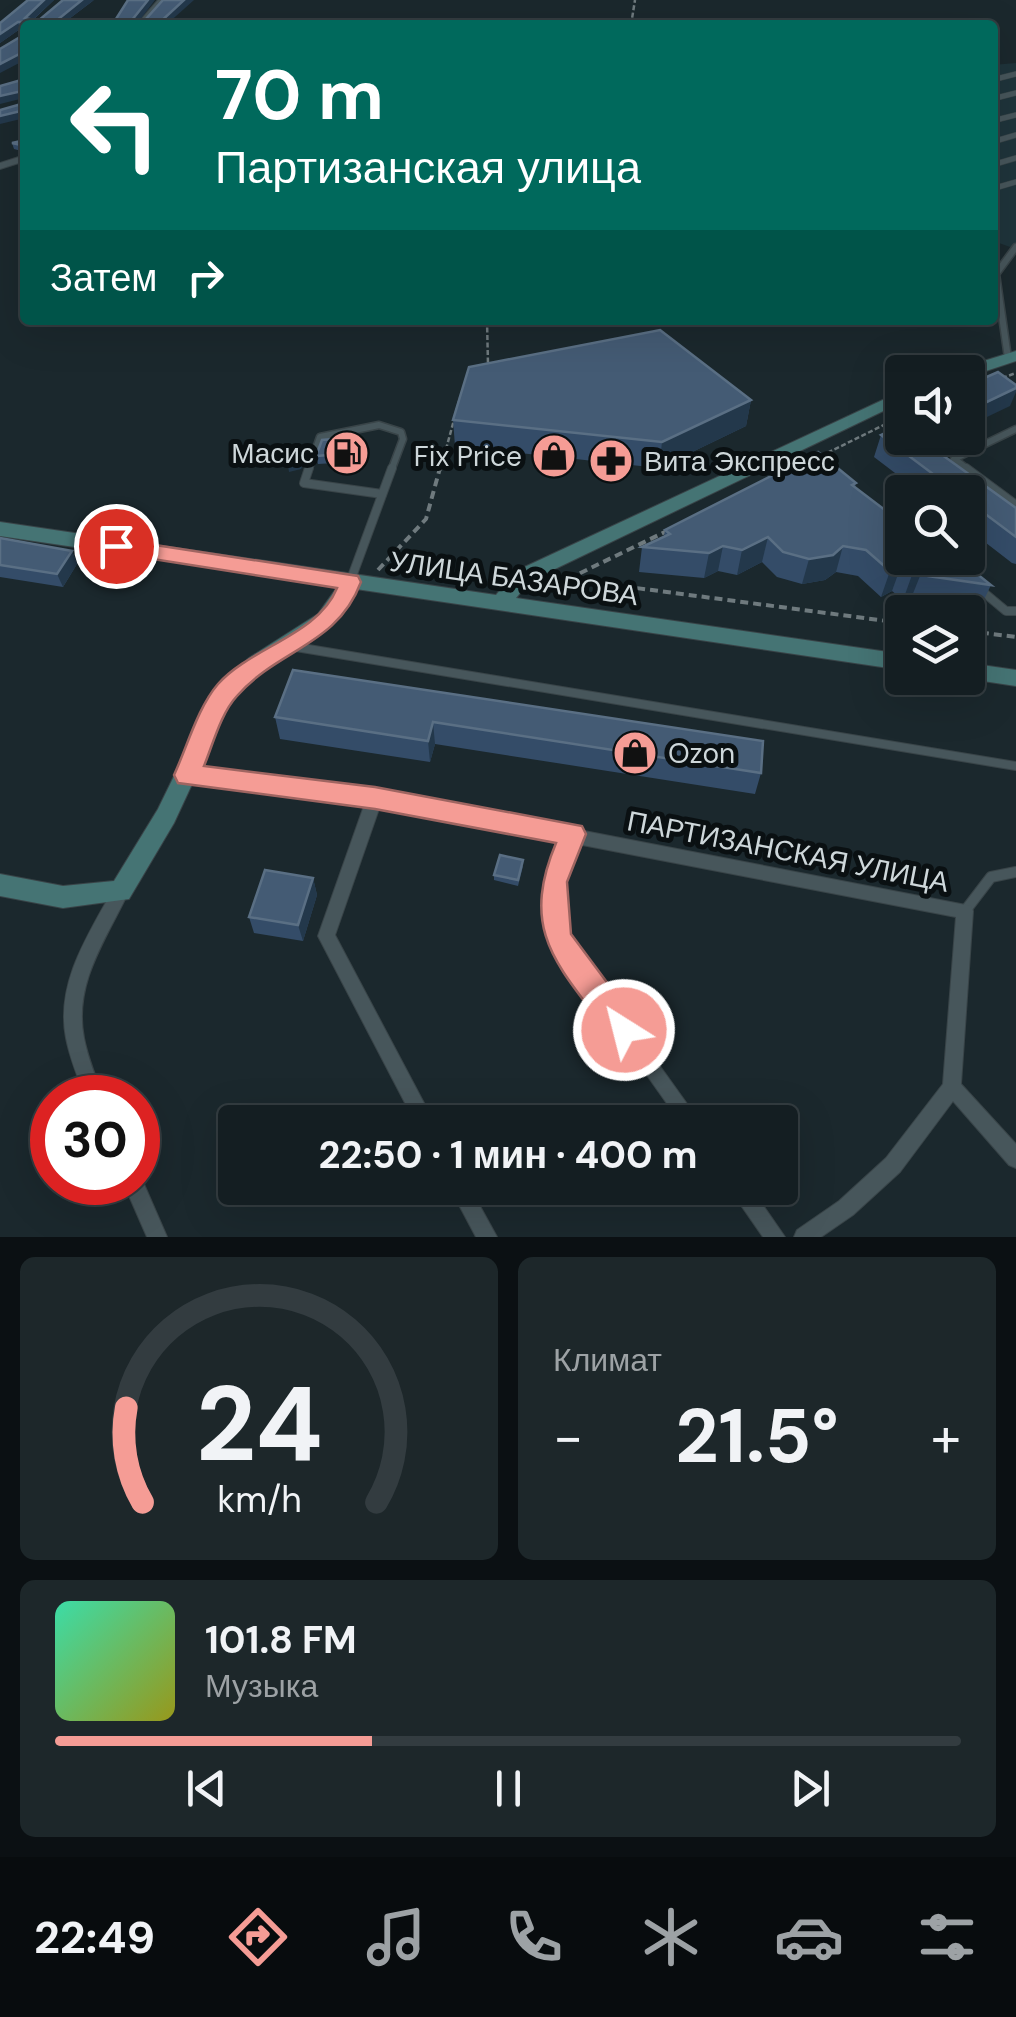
<!DOCTYPE html>
<html lang="ru">
<head>
<meta charset="utf-8">
<style>
	:root { --surface:#141e22; --page:#1d272a; --text:#f1f3f6; --muted:#9da2a5; --line:#333c40; --accent:#f59c95 }
	body { margin:0; font-family:"DM Sans",sans-serif; background:var(--page); color:var(--text); height:100vh; display:flex; flex-direction:column; font-size:38px; white-space:nowrap }
	* { box-sizing:border-box; margin:0 }
	p { font-size:32px; color:var(--muted) }
	.icon { flex:none; width:55px; height:55px; fill:none; stroke:currentColor; stroke-width:2; stroke-linecap:round; stroke-linejoin:round }
	.map { position:relative; height:1237px; overflow:hidden }
	.details { display:flex; flex-direction:column; gap:20px; padding:20px; background:#0b1013; flex:1 }
	.details>* { flex:none }
	.banner { position:absolute; left:20px; top:20px; width:978px; height:305px; border-radius:10px; box-shadow:0 10px 40px #0002,0 0 0 2px var(--line); background:#00695c; color:#fff; overflow:hidden }
	.buttons { position:absolute; left:885px; top:355px; display:grid; gap:20px }
	.buttons a { display:grid; place-items:center; width:100px; height:100px; border-radius:10px; background:var(--surface); box-shadow:0 10px 40px #0002,0 0 0 2px var(--line); font-size:50px }
	.speed { position:absolute; left:30px; top:1075px; display:flex; gap:20px; font-size:50px; font-weight:700; text-align:center }
	.speed>* { display:grid; place-content:center; width:130px; height:130px; border-radius:50%; background:var(--surface); box-shadow:0 10px 40px #0002,0 0 0 2px var(--line); line-height:1 }
	.speed .limit { border:15px solid #d22; background:#fff; color:#111 }
	.pin { position:absolute; display:grid; place-items:center; width:85px; height:85px; color:#fff; margin:-42px; border:5px solid #fff; border-radius:50%; box-shadow:0 2px 10px #0007 }
	.me { position:absolute; width:110px; margin:-55px; rotate:324deg; stroke-linejoin:round; filter:drop-shadow(0 0 8px #0008) }
	.turn { display:flex; align-items:center; gap:35px; height:210px; padding:0 30px; font-size:45px }
	.turn .icon { width:130px; height:130px; stroke-width:2.5 }
	.turn b { display:block; font-size:70px; line-height:85px }
	.then { display:flex; align-items:center; height:95px; padding:0 30px; background:#0003; gap:20px; font-size:38px }
	.big { font-size:75px; font-weight:700; line-height:1.1 }
	.details .card { flex:1; display:flex; flex-direction:column; justify-content:center; gap:15px; min-width:0; padding:0 35px; border-radius:15px; background:var(--page) }
	.details .dial { align-items:center; gap:0 }
	.dial svg { height:260px; overflow:visible; fill:none; stroke:var(--line); stroke-width:7; stroke-linecap:round; text-anchor:middle }
	.dial text { fill:var(--text); stroke:none }
	.song { display:flex; align-items:center; gap:30px }
	.cover { width:120px; height:120px; border-radius:15px; background:linear-gradient(135deg,hsl(160 70% 55%),hsl(60 70% 35%)) }
	.played { height:10px; border-radius:5px; background:linear-gradient(90deg,var(--accent) 35%,var(--line) 35%) }
	.keys { display:flex; justify-content:space-around; direction:ltr }
	.heat { display:flex; justify-content:space-between; align-items:center; font-size:55px; direction:ltr }
	.details .tiles { flex:1; display:grid; gap:20px; grid-template-columns:1fr 1fr }
	.card:last-child { grid-column:span 2 }
	.trip { position:absolute; left:218px; top:1105px; width:580px; height:100px; border-radius:10px; background:var(--surface); box-shadow:0 10px 40px #0002,0 0 0 2px var(--line); font-weight:700; line-height:100px; text-align:center }
	.tab-bar { display:flex; height:160px; justify-content:space-around; align-items:center; background:#080c0e; color:var(--muted) }
	.tab-bar .icon { width:70px; height:70px }
	.tab-bar .current { color:var(--accent) }
	.tab-bar b { font-size:45px; color:var(--text) }
	.map>svg:first-child { display:block }
	.built { fill:#1f343b }
	.lines { fill:none; stroke-linecap:round; stroke-linejoin:round }
	.lane-far3-casing { stroke:#394448; stroke-width:6 }
	.lane-far2-casing { stroke:#394448; stroke-width:9 }
	.lane-far1-casing { stroke:#394448; stroke-width:10 }
	.lane-casing { stroke:#394448; stroke-width:12 }
	.street-casing { stroke:#394448; stroke-width:2 }
	.secondary-casing { stroke:#394448; stroke-width:2 }
	.path-far1 { stroke:#6f7a7e; stroke-width:2.5; stroke-dasharray:5 2.5; stroke-linecap:butt }
	.path { stroke:#6f7a7e; stroke-width:4; stroke-dasharray:8 5; stroke-linecap:butt }
	.lane-far3 { stroke:#47565b; stroke-width:5 }
	.lane-far2 { stroke:#47565b; stroke-width:6 }
	.lane-far1 { stroke:#47565b; stroke-width:8 }
	.lane { stroke:#47565b; stroke-width:10 }
	.street { fill:#47565b; fill-rule:evenodd }
	.secondary { fill:#457474; fill-rule:evenodd }
	.wall { fill:#344c68 }
	.shaded-wall { fill:#23384b }
	.building { fill:#445b74; stroke:#5a6f84; stroke-width:2.5 }
	.route { fill:#f59c95; stroke:#9f6561; stroke-width:2.5 }
	.labels { text-anchor:middle; stroke-width:10; stroke-linejoin:round; paint-order:stroke }
	.poi-label { font-size:28px; fill:#ced7da; stroke:#0a1012; text-anchor:end }
	.street-label { font-size:28px; fill:#ced7da; stroke:#0a1012 }
</style>
</head>
<body>
<div class="map">
<svg width="1016" height="1237" viewBox="0 0 1016 1237">
	<rect width="100%" height="100%" fill="#1b282d"/>
	<polygon class="built" points="1016,63 1016,249 993,241 992,65"/>
	<g class="lines">
		<defs>
			<g id="lane-far3">
				<polyline points="992,80 1016,74"/>
				<polyline points="992,99 1016,93"/>
				<polyline points="992,121 1016,115"/>
				<polyline points="992,142 1016,135"/>
				<polyline points="992,165 1016,158"/>
				<polyline points="995,188 1016,182"/>
			</g>
			<g id="lane-far2">
				<polyline points="1008,358 996,274 1016,247"/>
				<polyline points="308,471 320,437 379,425 401,432 403,439 391,471"/>
				<polyline points="970,471 954,459 1016,429"/>
			</g>
			<g id="lane-far1">
				<polyline points="309,468 304,483 382,494"/>
				<polyline points="966,468 1016,505"/>
				<polyline points="350,582 392,468"/>
				<polyline points="982,591 1006,611 1016,611"/>
				<polyline points="290,646 1016,766"/>
			</g>
			<polyline id="lane" points="965,911 991,877 1016,872"/>
			<g id="street">
				<polygon points="158,0 166,0 144,25 136,25"/>
				<polygon points="25,155 25,161 0,169 0,163"/>
				<polygon points="187,769 375,791 570,828 573,827 579,830 971,906 973,911 961,1084 1016,1144 1016,1168 1009,1165 953,1101 900,1172 853,1215 821,1237 794,1237 797,1230 839,1201 886,1158 943,1084 956,917 577,844 561,882 566,935 700,1122 680,1122 550,938 545,882 562,841 380,806 335,935 434,1122 415,1122 318,936 365,803 187,781 182,780 179,775 182,770"/>
				<path d="M121,884L127,886L129,891C107,938 73,983 84,1038C88,1059 96,1078 104,1098H86C78,1078 70,1059 66,1038C55,982 90,932 115,886Z"/>
				<polygon points="138,1174 140,1175 167,1237 147,1237 123,1182 138,1182"/>
				<polygon points="450,1188 470,1188 497,1237 476,1237"/>
				<polygon points="729,1188 751,1188 785,1237 763,1237"/>
			</g>
			<g id="secondary">
				<polygon points="1016,351 1016,361 968,377 968,372 959,372 961,368"/>
				<polygon points="902,391 902,402 530,581 516,598 902,654 902,670 356,589 333,624 264,669 232,698 174,823 129,899 63,908 0,896 0,874 63,886 114,881 158,809 218,686 249,658 318,614 338,586 0,536 0,522 496,595 516,571"/>
				<polygon points="968,663 1016,670 1016,686 963,678 968,678"/>
			</g>
		</defs>
		<use href="#lane-far3" class="lane-far3-casing"/>
		<use href="#lane-far2" class="lane-far2-casing"/>
		<use href="#lane-far1" class="lane-far1-casing"/>
		<use href="#lane" class="lane-casing"/>
		<use href="#street" class="street-casing"/>
		<use href="#secondary" class="secondary-casing"/>
		<g class="path-far1">
			<polyline points="631,25 635,0"/>
			<polyline points="487,320 488,365"/>
			<polyline points="1002,378 1016,373"/>
			<polyline points="821,456 902,416"/>
			<polyline points="440,471 460,398"/>
		</g>
		<g class="path">
			<polyline points="669,530 568,579 902,623"/>
			<polyline points="378,570 426,519 440,468"/>
			<polyline points="968,631 1016,637"/>
		</g>
		<use href="#lane-far3" class="lane-far3"/>
		<use href="#lane-far2" class="lane-far2"/>
		<use href="#lane-far1" class="lane-far1"/>
		<use href="#lane" class="lane"/>
		<use href="#street" class="street"/>
		<use href="#secondary" class="secondary"/>
	</g>
	<g class="wall">
		<polygon points="28,0 54,0 33,20 38,21 94,0 61,25 25,25 25,29 20,29 0,43 0,23"/>
		<polygon points="25,140 25,152 14,149 12,143"/>
		<polygon points="751,400 746,426 659,468 455,446 453,420"/>
		<polygon points="881,435 902,438 944,438 941,439 937,451 1016,508 1016,564 1012,563 968,529 968,492 920,492 874,457"/>
		<polygon points="358,445 352,462 318,464 316,456"/>
		<polygon points="856,483 855,487 902,523 991,585 979,610 918,601 912,596 903,600 892,591 881,597 858,576 836,572 825,580 802,584 777,577 762,562 737,575 718,571 704,578 639,572 642,547 664,536 665,530"/>
		<polygon points="0,538 72,551 77,564 63,587 0,577"/>
		<polygon points="293,670 761,773 755,794 435,744 430,762 280,739 275,717"/>
		<polygon points="523,866 518,886 494,880 494,875"/>
		<polygon points="313,878 317,895 303,941 254,933 249,917"/>
	</g>
	<g class="shaded-wall">
		<polygon points="44,0 54,0 27,25 25,18"/>
		<polygon points="82,0 94,0 61,25 51,25"/>
		<polygon points="148,0 155,0 136,25 132,20"/>
		<polygon points="184,0 194,0 166,25 157,25"/>
		<polygon points="18,22 20,29 0,43 0,34"/>
		<polygon points="25,51 25,60 0,73 0,64"/>
		<polygon points="22,91 24,98 0,104 0,96"/>
		<polygon points="25,110 25,118 0,124 0,116"/>
		<polygon points="1016,388 1016,392 1010,406 968,426 968,411"/>
		<polygon points="751,400 746,426 659,468 662,442"/>
		<polygon points="357,437 358,445 352,462 351,453"/>
		<polygon points="929,438 944,438 941,439 934,459 920,466"/>
		<polygon points="306,446 307,453 301,469 289,472 288,465"/>
		<polygon points="768,537 762,562 737,575 742,550"/>
		<polygon points="723,546 718,571 704,578 709,553"/>
		<polygon points="843,546 836,572 825,580 802,584 809,559"/>
		<polygon points="72,551 77,564 63,587 57,574"/>
		<polygon points="901,566 892,591 881,597 890,571"/>
		<polygon points="922,571 912,596 903,600 912,575"/>
		<polygon points="433,722 435,744 430,762 428,741"/>
		<polygon points="313,878 317,895 303,941 298,925"/>
	</g>
	<g class="building">
		<polygon points="28,0 44,0 25,18 38,21 63,0 82,0 51,25 25,25 25,22 18,22 0,34 0,23"/>
		<polygon points="128,0 148,0 132,20 145,20 163,0 184,0 157,25 109,25 116,19"/>
		<polygon points="25,31 25,51 0,64 0,49 25,34"/>
		<polygon points="25,79 25,101 22,91 0,96 0,86"/>
		<polygon points="25,103 25,110 0,116 0,110"/>
		<polygon points="25,140 25,146 12,143"/>
		<polygon points="660,330 751,400 662,442 453,420 469,367"/>
		<polygon points="998,372 1016,385 1016,388 968,411 968,385"/>
		<polygon points="902,425 902,438 942,438 927,444 1016,508 1016,537 968,501 968,492 957,492 881,435"/>
		<polygon points="357,437 351,453 316,456 322,440"/>
		<polygon points="306,446 300,462 288,465 295,449"/>
		<polygon points="818,452 856,483 852,485 902,523 902,558 957,558 991,585 928,576 922,571 912,575 901,566 890,571 866,550 843,546 833,555 809,559 783,552 768,537 742,550 723,546 709,553 642,547 670,534 665,530"/>
		<polygon points="0,538 72,551 57,574 0,565"/>
		<polygon points="293,670 763,741 761,773 433,722 428,741 275,717"/>
		<polygon points="500,855 523,860 518,880 494,875"/>
		<polygon points="265,870 313,878 298,925 249,917"/>
	</g>
	<path class="route" d="M116,539L358,576L361,582C337,646 279,648 237,696C221,713 213,744 204,766L375,787L582,826L586,834L567,882L571,934L635,1020L639,1030L635,1041L624,1045L614,1041C562,968 517,936 556,843L375,809L178,783L174,775C187,747 198,707 218,684C251,647 318,635 337,588L108,552V541Z"/>
	<defs>
		<symbol id="fuel-disc" viewBox="-11 -11 22 22"><circle r="9.5" fill="#f59c95" stroke="#0a1012"/><path d="M-5.5-6h7V0h2V4h1.3V-2.5L3-4.5l.8-.8L6-3V5H2.5V1h-1V6h-7ZM-4.2-4.7v3.2H.2V-4.7Z" fill="#111"/></symbol>
		<symbol id="shop-disc" viewBox="-11 -11 22 22"><circle r="9.5" fill="#f59c95" stroke="#0a1012"/><path d="M-5-2.5h2.3a2.7 3.5 0 0 1 5.4 0H5L5.5 6h-11ZM-1.5-2.5h3a1.5 2.3 0 0 0-3 0Z" fill="#111"/></symbol>
		<symbol id="pharmacy-disc" viewBox="-11 -11 22 22"><circle r="9.5" fill="#f59c95" stroke="#0a1012"/><path d="M-2-6h4v4h4v4h-4v4h-4v-4h-4v-4h4Z" fill="#111"/></symbol>
	</defs>
	<g fill-rule="evenodd">
		<use href="#fuel-disc" x="322" y="428" width="50" height="50"/>
		<use href="#shop-disc" x="529" y="431" width="50" height="50"/>
		<use href="#pharmacy-disc" x="586" y="436" width="50" height="50"/>
		<use href="#shop-disc" x="610" y="728" width="50" height="50"/>
	</g>
	<g class="labels">
		<g class="poi-label">
			<text x="314" y="463">Масис</text>
			<text x="522" y="466">Fix Price</text>
			<text x="644" y="471" text-anchor="start">Вита Экспресс</text>
			<text x="668" y="763" text-anchor="start">Ozon</text>
		</g>
		<g class="street-label">
			<text transform="translate(514 578) rotate(8)" y="10">УЛИЦА БАЗАРОВА</text>
			<text transform="translate(788 851) rotate(11)" y="10">ПАРТИЗАНСКАЯ УЛИЦА</text>
		</g>
	</g>
</svg>
<div class="buttons">
<a><svg class="icon" aria-label="sound" viewBox="0 0 24 24"><path d="M4 9h4l5-4v14l-5-4H4zM17 9q2 3 0 6"/></svg></a>
<a><svg class="icon" aria-label="search" viewBox="0 0 24 24"><circle cx="10" cy="10" r="6"/><path d="M15 15l6 6"/></svg></a>
<a><svg class="icon" aria-label="layers" viewBox="0 0 24 24"><path d="M12 4l9 5-9 5-9-5zM3 14l9 5 9-5"/></svg></a>
</div>
<div class="speed"><div class="limit">30</div></div>
<div class="pin" style="left:116px;top:546px;background:#d93025"><svg class="icon" aria-label="arrive" viewBox="0 0 24 24"><path d="M6 21V4h12l-3 4 3 4H6"/></svg></div>
<svg class="me" style="left:624px;top:1030px" viewBox="-20 -20 40 40"><circle r="17" fill="#f59c95" stroke="#fff" stroke-width="3"/><path d="M0-11L8 9 0 5-8 9z" fill="#fff"/></svg>
<div class="trip">22:50 · 1 мин · 400 m</div>
<div class="banner">
<div class="turn"><svg class="icon" aria-label="left" viewBox="0 0 24 24"><path d="M17 20v-9H6M10 6l-5 5 5 5"/></svg><div><b>70 m</b>Партизанская улица</div></div>
<div class="then">Затем<svg class="icon" aria-label="right" viewBox="0 0 24 24"><path d="M7 20v-9h11M14 6l5 5-5 5"/></svg></div>
</div>
</div>
<section class="details">
<div class="tiles">
<div class="card dial"><svg viewBox="0 0 100 80">
<path d="M14 69A42 42 0 1 1 86 69"/>
<path d="M14 69A42 42 0 0 1 9 40" stroke="#f59c95"/>
<text x="50" y="56" font-size="32" font-weight="700">24</text>
<text x="50" y="72" font-size="11">km/h</text>
</svg></div>
<div class="card"><p>Климат</p>
<div class="heat"><a>−</a><b class="big">21.5°</b><a>+</a></div>
</div>
<div class="card">
<div class="song"><i class="cover"></i><div><b>101.8 FM</b><p>Музыка</p></div></div>
<div class="played"></div>
<div class="keys"><svg class="icon" aria-label="previous" viewBox="0 0 24 24"><path d="M18 5L8 12l10 7zM5 5v14"/></svg><svg class="icon" aria-label="pause" viewBox="0 0 24 24"><path d="M8 5v14M16 5v14"/></svg><svg class="icon" aria-label="next" viewBox="0 0 24 24"><path d="M6 5l10 7-10 7zM19 5v14"/></svg></div>
</div>
</div>
</section>
<nav class="tab-bar">
<b>22:49</b>
<svg class="icon current" aria-label="directions" viewBox="0 0 24 24"><path d="M12 3l9 9-9 9-9-9zM9 14v-3h6M13 9l2 2-2 2"/></svg>
<svg class="icon" aria-label="music" viewBox="0 0 24 24"><path d="M9 18V5l10-2v13"/><circle cx="6" cy="18" r="3"/><circle cx="16" cy="16" r="3"/></svg>
<svg class="icon" aria-label="phone" viewBox="0 0 24 24"><path d="M5 4h4l2 5-3 2q2 4 5 5l2-3 5 2v4C11 20 4 13 5 4z"/></svg>
<svg class="icon" aria-label="climate" viewBox="0 0 24 24"><path d="M12 3v18M4 7l16 10M4 17L20 7"/></svg>
<svg class="icon" aria-label="car" viewBox="0 0 24 24"><path d="M5 17H2v-5l4-1 3-4h7l3 4 3 1v5h-3M9 17h6M6 11h13"/><circle cx="7" cy="17" r="2"/><circle cx="17" cy="17" r="2"/></svg>
<svg class="icon" aria-label="filters" viewBox="0 0 24 24"><path d="M4 7h16M4 17h16"/><circle cx="9" cy="7" r="2"/><circle cx="15" cy="17" r="2"/></svg>
</nav>
</body>
</html>
